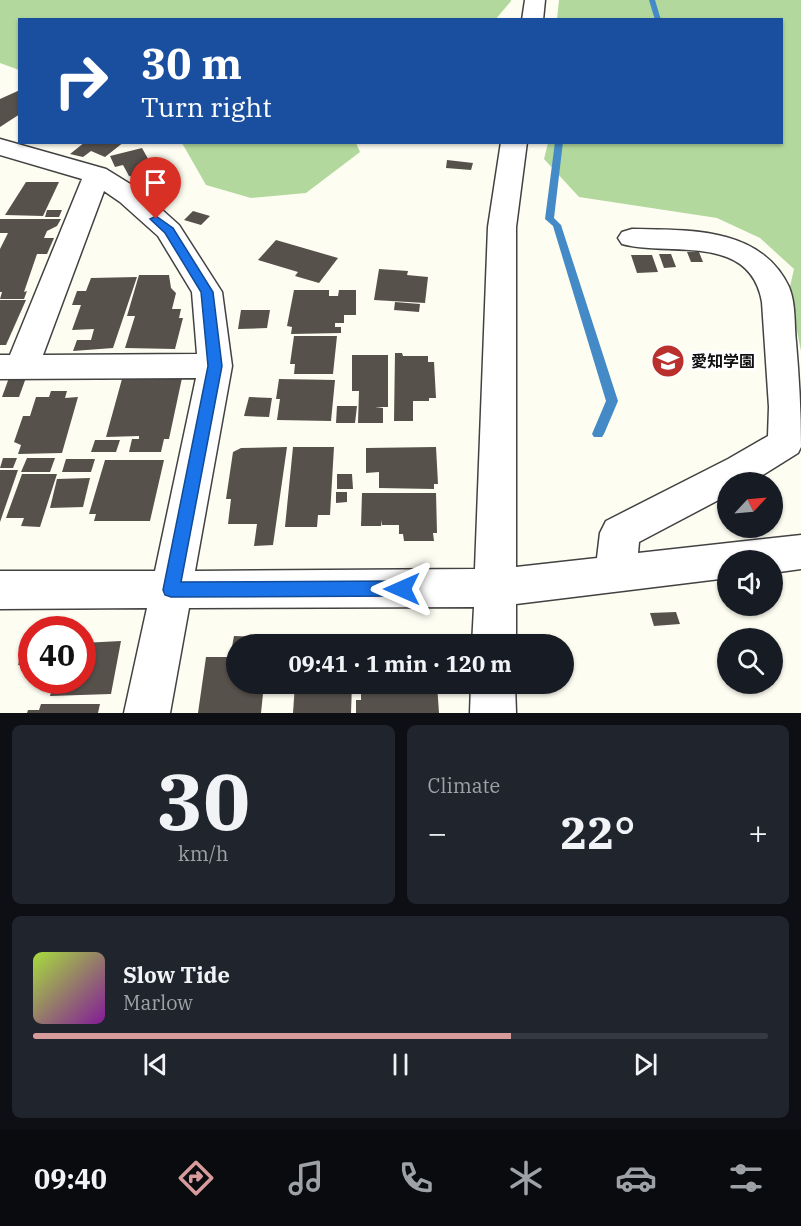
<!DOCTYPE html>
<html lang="en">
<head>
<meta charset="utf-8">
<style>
	:root { --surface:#171b24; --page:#20242c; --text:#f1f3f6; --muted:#9ea1a6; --line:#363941; --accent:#d89b9c }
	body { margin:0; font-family:"IBM Plex Serif","Noto Sans JP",serif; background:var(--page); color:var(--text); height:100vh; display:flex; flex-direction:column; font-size:22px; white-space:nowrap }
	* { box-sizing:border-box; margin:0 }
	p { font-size:20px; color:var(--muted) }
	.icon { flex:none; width:33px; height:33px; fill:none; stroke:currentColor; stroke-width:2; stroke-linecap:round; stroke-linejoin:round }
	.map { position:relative; height:713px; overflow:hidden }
	.sheet { display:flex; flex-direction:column; gap:12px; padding:12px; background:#0d0f14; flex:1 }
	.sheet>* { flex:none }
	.top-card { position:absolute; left:18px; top:18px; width:765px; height:126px; border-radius:0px; box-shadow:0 2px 4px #0004; background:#1a4fa0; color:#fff; overflow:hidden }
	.needle { width:39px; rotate:64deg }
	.controls { position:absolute; left:717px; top:472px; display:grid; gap:12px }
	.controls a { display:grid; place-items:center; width:66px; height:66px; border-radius:50%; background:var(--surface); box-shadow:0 2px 4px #0004; font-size:30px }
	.speed { position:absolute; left:18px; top:616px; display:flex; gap:12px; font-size:30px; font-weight:700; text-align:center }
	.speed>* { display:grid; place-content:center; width:78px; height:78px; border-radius:50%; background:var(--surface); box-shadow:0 2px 4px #0004; line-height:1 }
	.speed .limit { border:9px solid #d22; background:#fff; color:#111 }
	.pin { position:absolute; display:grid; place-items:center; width:51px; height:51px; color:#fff; margin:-62px -26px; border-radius:50% 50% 50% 0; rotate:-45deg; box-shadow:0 0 6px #0007 }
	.pin .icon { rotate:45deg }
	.me { position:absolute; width:66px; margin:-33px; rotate:270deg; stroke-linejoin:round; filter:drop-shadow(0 0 4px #0008) }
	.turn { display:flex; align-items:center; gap:21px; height:126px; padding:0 24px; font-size:27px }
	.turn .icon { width:78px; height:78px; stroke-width:2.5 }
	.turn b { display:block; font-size:42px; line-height:51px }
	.big { font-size:45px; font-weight:800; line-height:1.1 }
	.sheet .card { flex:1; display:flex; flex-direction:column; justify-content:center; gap:9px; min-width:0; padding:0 21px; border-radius:9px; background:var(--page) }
	.sheet .dial { align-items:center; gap:0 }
	.dial b { font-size:78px; line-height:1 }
	.song { display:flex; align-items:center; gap:18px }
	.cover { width:72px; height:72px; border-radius:9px; background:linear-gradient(135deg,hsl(80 70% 55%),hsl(290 70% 35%)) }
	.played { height:6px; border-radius:3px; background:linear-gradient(90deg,var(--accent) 65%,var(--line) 65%) }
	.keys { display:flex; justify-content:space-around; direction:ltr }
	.heat { display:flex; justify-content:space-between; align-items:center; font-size:33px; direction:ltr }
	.sheet .tiles { flex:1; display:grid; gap:12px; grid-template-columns:1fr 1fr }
	.card:last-child { grid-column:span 2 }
	.trip { position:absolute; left:226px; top:634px; width:348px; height:60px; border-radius:30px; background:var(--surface); box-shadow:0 2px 4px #0004; font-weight:800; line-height:60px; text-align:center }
	.dock { display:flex; height:96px; justify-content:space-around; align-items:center; background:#090b0e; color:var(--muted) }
	.dock .icon { width:42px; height:42px }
	.dock .on { color:var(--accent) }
	.dock b { font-size:27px; color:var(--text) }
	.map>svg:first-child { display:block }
	.forest { fill:#b3d89d }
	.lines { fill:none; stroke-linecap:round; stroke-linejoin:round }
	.stream { fill:#448ac7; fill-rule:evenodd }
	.building { fill:#57514c }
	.minor-casing { stroke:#424242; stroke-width:3 }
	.minor { fill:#fff; fill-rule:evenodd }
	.route { fill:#1a73e8; stroke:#114b97; stroke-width:1.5 }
	.labels { text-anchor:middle; stroke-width:6; stroke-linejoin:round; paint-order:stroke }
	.poi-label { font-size:16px; font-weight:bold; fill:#0f0f0f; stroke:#fff; text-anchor:start }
</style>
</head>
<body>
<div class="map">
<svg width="801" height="713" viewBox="0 0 801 713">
	<rect width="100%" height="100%" fill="#fefdf2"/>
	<g class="forest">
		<polygon points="0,0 511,0 511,1 495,20 20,20 19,70 0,63"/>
		<polygon points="559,0 801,0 801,351 789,291 794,269 760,238 717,218 579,197 544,159 548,143 782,142 782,20 557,19"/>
		<polygon points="182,143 356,143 360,152 306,193 251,198 206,185"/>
	</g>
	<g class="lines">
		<g class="stream">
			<polygon points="649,0 655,0 661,20 655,20"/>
			<polygon points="555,142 563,142 554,218 561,225 618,401 604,434 602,437 594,437 592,434 606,401 553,226 545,219"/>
		</g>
	</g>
	<g class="building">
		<polygon points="20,90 20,114 0,127 0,99"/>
		<polygon points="85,142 124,142 105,157 91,151 83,157 70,154"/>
		<polygon points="142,148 161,182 144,187 139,179 129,176 123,165 115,167 110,156"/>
		<polygon points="447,160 473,163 471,170 446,168"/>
		<polygon points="26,182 59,182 43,216 5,215"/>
		<polygon points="47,210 62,210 59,217 45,217"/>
		<polygon points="193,211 210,216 201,225 184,220"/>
		<polygon points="0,219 61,219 57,226 47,231 44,238 54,238 47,254 37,254 24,292 27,291 24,299 0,299 2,292 0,292 0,249 8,233 0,233"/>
		<polygon points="276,240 338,258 319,283 295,276 298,272 258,260"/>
		<polygon points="687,252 699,252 703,262 691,262"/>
		<polygon points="659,254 671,254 676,267 664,268"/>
		<polygon points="631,255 652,255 658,272 637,273"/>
		<polygon points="379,269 408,271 407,275 428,277 425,303 374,300"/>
		<polygon points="139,275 169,275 171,288 176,293 172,309 181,309 179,318 183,318 175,349 125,348 135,316 127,316"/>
		<polygon points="137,277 113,348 73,351 77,340 91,340 94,329 72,330 81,305 72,305 77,291 86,291 91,278"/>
		<polygon points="294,290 329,290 329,296 338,296 339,290 356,290 356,315 344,315 344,323 335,323 335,327 341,327 341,333 291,334 292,327 287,326"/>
		<polygon points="0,300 26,300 6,345 0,345"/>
		<polygon points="395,302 420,304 419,312 394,310"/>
		<polygon points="241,310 270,310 267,328 238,329"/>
		<polygon points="294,336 337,336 333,374 294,374 295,364 290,364"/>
		<polygon points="395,353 402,353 403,356 428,356 428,362 434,362 436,398 429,398 429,401 413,401 413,421 394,421"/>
		<polygon points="352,355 388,355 388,407 375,407 383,408 383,423 358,423 359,391 352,391"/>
		<polygon points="10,375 27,375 19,397 2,397"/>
		<polygon points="182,378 169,439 164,439 161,452 129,452 132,439 139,439 139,436 106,437 122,379"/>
		<polygon points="279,379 335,380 331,421 277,420 280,399 276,399"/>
		<polygon points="51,391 67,391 65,398 78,397 62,453 18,454 21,445 14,442 23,416 30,416 36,397 49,397"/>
		<polygon points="249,397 272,398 269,417 244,416"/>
		<polygon points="337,406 357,406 355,423 336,423"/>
		<polygon points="95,440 120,440 116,452 91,452"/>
		<polygon points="287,447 273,545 254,546 257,524 228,524 231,499 226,499 233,452 241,448"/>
		<polygon points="293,447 334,447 330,515 318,515 317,527 285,527"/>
		<polygon points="436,447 438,484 434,484 434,489 379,488 379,472 366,473 366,448"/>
		<polygon points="3,458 17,458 13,468 0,468"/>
		<polygon points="27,458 55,458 50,472 21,472"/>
		<polygon points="66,459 95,459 91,472 62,472"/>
		<polygon points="105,460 164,460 150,521 94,521 96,514 89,514"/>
		<polygon points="0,470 18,470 0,522"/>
		<polygon points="22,474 57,474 40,527 21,526 24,518 6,518"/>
		<polygon points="337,474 352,474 353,489 337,489"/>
		<polygon points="90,478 83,507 50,508 57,479"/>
		<polygon points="336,492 347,492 347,502 336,503"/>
		<polygon points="362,493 436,493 437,533 433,533 434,541 404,541 403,534 399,534 399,525 382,525 382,520 381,526 361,526"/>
		<polygon points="676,612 680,624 654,626 650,613"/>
		<polygon points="234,636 268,637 267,645 237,645 237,652 231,652"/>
		<rect x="272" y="638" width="22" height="7"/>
		<polygon points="26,639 32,639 32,665 18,665"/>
		<polygon points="121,641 111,694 50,696 54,681 82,681 82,643"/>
		<polygon points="206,657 237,657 237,684 264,684 261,713 198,713"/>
		<polygon points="295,684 352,684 351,713 293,713"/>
		<polygon points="361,684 437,684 439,713 356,713 356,700 361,700"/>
		<polygon points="41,704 100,704 98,713 27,713 28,710 39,710"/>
	</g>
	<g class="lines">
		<defs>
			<g id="minor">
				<polygon points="525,0 545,0 543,20 522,20"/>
				<path d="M0,139L106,169L140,190L179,225L222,292L232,366L195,571L475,569L488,227L501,142H527L516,227V567L597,558L600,533L606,521L728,459L768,436L769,407L762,302C750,232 669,257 622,244L618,238L622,232L632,229C689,230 761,227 789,287C796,304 794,324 796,342C799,377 801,411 801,447L798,453L750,483H728V495L639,542L638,553L801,535V569L772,573V561H728V578L516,604V645H472L474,607L189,608L170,713H124L147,608L0,609V571H155L196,378L0,379V355H10L82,179L0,155ZM104,191L120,202L158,236L192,292L197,354L43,355Z"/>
				<polygon points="471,684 515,684 516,713 470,713"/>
			</g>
		</defs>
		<use href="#minor" class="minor-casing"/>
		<use href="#minor" class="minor"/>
	</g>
	<polygon class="route" points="156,216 173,228 213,292 222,366 181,582 402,581 408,583 411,589 408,594 402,596 171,597 165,595 163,590 208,366 201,292 165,233 150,219"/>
	<defs>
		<symbol id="school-disc" viewBox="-11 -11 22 22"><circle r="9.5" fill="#b9302d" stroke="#fff"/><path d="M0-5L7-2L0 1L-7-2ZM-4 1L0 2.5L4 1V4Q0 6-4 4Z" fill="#fff"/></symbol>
	</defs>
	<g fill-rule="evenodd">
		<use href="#school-disc" x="649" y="342" width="38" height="38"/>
	</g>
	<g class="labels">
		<g class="poi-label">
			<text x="691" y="367">愛知学園</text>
		</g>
	</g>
</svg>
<div class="controls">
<a><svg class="needle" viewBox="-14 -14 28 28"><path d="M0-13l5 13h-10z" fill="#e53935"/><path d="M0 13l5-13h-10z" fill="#9ea1a6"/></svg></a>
<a><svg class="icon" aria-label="sound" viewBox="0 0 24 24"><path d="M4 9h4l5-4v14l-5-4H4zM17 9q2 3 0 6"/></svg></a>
<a><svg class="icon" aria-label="search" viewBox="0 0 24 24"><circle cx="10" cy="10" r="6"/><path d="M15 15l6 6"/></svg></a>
</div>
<div class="speed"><div class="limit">40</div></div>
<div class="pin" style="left:156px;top:219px;background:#d93025"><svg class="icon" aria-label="arrive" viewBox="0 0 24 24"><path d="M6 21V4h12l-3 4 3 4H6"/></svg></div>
<svg class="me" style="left:402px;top:589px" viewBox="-20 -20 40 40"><path d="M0-17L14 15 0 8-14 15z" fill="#1a73e8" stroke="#fff" stroke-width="4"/></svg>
<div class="trip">09:41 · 1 min · 120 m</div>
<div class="top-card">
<div class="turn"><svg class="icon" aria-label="right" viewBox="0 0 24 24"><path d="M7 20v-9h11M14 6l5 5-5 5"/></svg><div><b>30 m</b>Turn right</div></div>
</div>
</div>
<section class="sheet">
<div class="tiles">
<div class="card dial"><b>30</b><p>km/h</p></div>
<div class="card"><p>Climate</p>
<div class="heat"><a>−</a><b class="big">22°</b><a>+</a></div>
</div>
<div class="card">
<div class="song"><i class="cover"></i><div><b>Slow Tide</b><p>Marlow</p></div></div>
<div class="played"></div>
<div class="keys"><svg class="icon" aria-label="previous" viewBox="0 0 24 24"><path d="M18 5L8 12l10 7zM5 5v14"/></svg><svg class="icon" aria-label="pause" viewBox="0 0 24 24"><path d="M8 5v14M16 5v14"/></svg><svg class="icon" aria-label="next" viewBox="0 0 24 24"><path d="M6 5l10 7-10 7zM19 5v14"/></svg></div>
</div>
</div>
</section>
<nav class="dock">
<b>09:40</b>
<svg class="icon on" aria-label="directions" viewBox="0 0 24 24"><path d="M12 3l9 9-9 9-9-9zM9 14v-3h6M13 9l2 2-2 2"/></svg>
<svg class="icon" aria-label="music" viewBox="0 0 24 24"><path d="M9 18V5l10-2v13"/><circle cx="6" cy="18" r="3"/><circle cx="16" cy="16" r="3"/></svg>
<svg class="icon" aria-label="phone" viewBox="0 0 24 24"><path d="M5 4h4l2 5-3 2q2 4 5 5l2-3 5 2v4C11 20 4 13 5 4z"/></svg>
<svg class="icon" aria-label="climate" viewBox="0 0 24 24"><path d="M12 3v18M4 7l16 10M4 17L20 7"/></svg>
<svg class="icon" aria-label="car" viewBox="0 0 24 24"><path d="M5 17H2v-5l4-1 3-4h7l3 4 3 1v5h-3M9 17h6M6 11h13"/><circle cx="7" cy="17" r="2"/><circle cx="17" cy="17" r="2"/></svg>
<svg class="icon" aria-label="filters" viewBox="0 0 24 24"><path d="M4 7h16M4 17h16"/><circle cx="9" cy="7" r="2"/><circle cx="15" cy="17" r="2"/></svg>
</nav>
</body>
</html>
